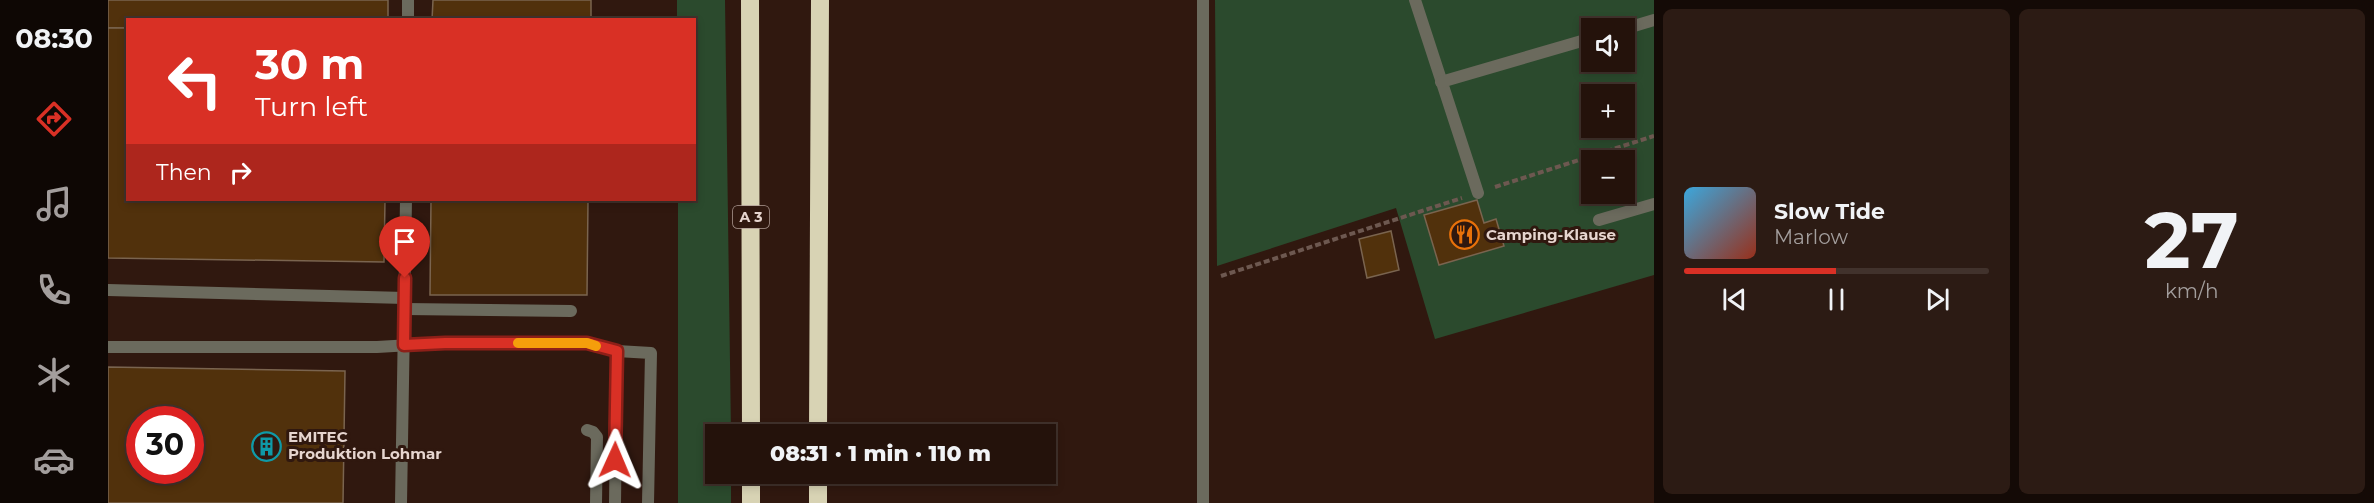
<!DOCTYPE html>
<html lang="en">
<head>
<meta charset="utf-8">
<style>
	:root { --surface:#24120b; --page:#2c1b14; --text:#f1f3f6; --muted:#a39e9d; --line:#41322c; --accent:#d93025 }
	body { margin:0; font-family:Montserrat,sans-serif; background:var(--page); color:var(--text); height:100vh; display:flex; flex-direction:column; font-size:22px; white-space:nowrap }
	* { box-sizing:border-box; margin:0 }
	p { font-size:20px; color:var(--muted) }
	.icon { flex:none; width:33px; height:33px; fill:none; stroke:currentColor; stroke-width:2; stroke-linecap:round; stroke-linejoin:round }
	.map { position:relative; flex:1; overflow:hidden }
	.side { display:flex; flex-direction:column; gap:9px; padding:9px; background:#140a06; width:720px }
	.side>* { flex:none }
	.banner { position:absolute; left:18px; top:18px; width:570px; height:183px; border-radius:0px; box-shadow:0 3px 9px #0003,0 0 0 2px var(--line); background:#d93025; color:#fff; overflow:hidden }
	.controls { position:absolute; left:1473px; top:18px; display:grid; gap:12px }
	.controls a { display:grid; place-items:center; width:54px; height:54px; border-radius:0px; background:var(--surface); box-shadow:0 3px 9px #0003,0 0 0 2px var(--line); font-size:30px }
	.speed { position:absolute; left:18px; top:406px; display:flex; gap:12px; font-size:30px; font-weight:700; text-align:center }
	.speed>* { display:grid; place-content:center; width:78px; height:78px; border-radius:50%; background:var(--surface); box-shadow:0 3px 9px #0003,0 0 0 2px var(--line); line-height:1 }
	.speed .limit { border:9px solid #d22; background:#fff; color:#111 }
	.pin { position:absolute; display:grid; place-items:center; width:51px; height:51px; color:#fff; margin:-62px -26px; border-radius:50% 50% 50% 0; rotate:-45deg; box-shadow:0 0 6px #0007 }
	.pin .icon { rotate:45deg }
	.me { position:absolute; width:66px; margin:-33px; rotate:1deg; stroke-linejoin:round; filter:drop-shadow(0 0 4px #0008) }
	.turn { display:flex; align-items:center; gap:21px; height:126px; padding:0 30px; font-size:27px }
	.turn .icon { width:78px; height:78px; stroke-width:2.5 }
	.turn b { display:block; font-size:42px; line-height:51px }
	.then { display:flex; align-items:center; height:57px; padding:0 30px; background:#0003; gap:12px; font-size:22px }
	.side .widget { flex:1; display:flex; flex-direction:column; justify-content:center; gap:9px; min-width:0; padding:0 21px; border-radius:9px; background:var(--page) }
	.side .dial { align-items:center; gap:0 }
	.dial b { font-size:78px; line-height:1 }
	.song { display:flex; align-items:center; gap:18px }
	.cover { width:72px; height:72px; border-radius:9px; background:linear-gradient(135deg,hsl(200 70% 55%),hsl(10 70% 35%)) }
	.played { height:6px; border-radius:3px; background:linear-gradient(90deg,var(--accent) 50%,var(--line) 50%) }
	.keys { display:flex; justify-content:space-around; direction:ltr }
	.side .tiles { flex:1; display:grid; gap:9px; grid-template-columns:repeat(2,1fr) }
	.trip { position:absolute; left:597px; top:424px; width:351px; height:60px; border-radius:0px; background:var(--surface); box-shadow:0 3px 9px #0003,0 0 0 2px var(--line); font-weight:800; line-height:60px; text-align:center }
	main { display:flex; flex:1; min-height:0 }
	.tab-bar { display:flex; flex-direction:column; width:108px; justify-content:space-around; align-items:center; background:#0e0704; color:var(--muted) }
	.tab-bar .icon { width:42px; height:42px }
	.tab-bar .active { color:var(--accent) }
	.tab-bar b { font-size:27px; color:var(--text) }
	.map>svg:first-child { display:block }
	.green { fill:#2b4a2d; fill-rule:evenodd }
	.building { fill:#51310c; stroke:#7a644f; stroke-width:1.5; fill-rule:evenodd }
	.lines { fill:none; stroke-linecap:round; stroke-linejoin:round }
	.path { stroke:#6d5850; stroke-width:4; stroke-dasharray:6 3; stroke-linecap:butt }
	.service { stroke:#6b6a5d; stroke-width:12 }
	.minor { stroke:#6b6a5d; stroke-width:12 }
	.motorway { stroke:#d8d3b4; stroke-width:18 }
	.route-casing { stroke:#8d1f18; stroke-width:15 }
	.route { stroke:#d93025; stroke-width:10 }
	.slow { stroke:#f59e0b; stroke-width:10 }
	.labels { text-anchor:middle; stroke-width:6; stroke-linejoin:round; paint-order:stroke }
	.shield { fill:#30180f; stroke:#af9c95; stroke-width:1.5 }
	.shield-label { font-size:14px; font-weight:bold; fill:#e6d5cf }
	.poi-label { font-size:15px; font-weight:bold; fill:#e6d5cf; stroke:#30180f; text-anchor:start }
</style>
</head>
<body>
<main>
<nav class="tab-bar">
<b>08:30</b>
<svg class="icon active" aria-label="directions" viewBox="0 0 24 24"><path d="M12 3l9 9-9 9-9-9zM9 14v-3h6M13 9l2 2-2 2"/></svg>
<svg class="icon" aria-label="music" viewBox="0 0 24 24"><path d="M9 18V5l10-2v13"/><circle cx="6" cy="18" r="3"/><circle cx="16" cy="16" r="3"/></svg>
<svg class="icon" aria-label="phone" viewBox="0 0 24 24"><path d="M5 4h4l2 5-3 2q2 4 5 5l2-3 5 2v4C11 20 4 13 5 4z"/></svg>
<svg class="icon" aria-label="climate" viewBox="0 0 24 24"><path d="M12 3v18M4 7l16 10M4 17L20 7"/></svg>
<svg class="icon" aria-label="car" viewBox="0 0 24 24"><path d="M5 17H2v-5l4-1 3-4h7l3 4 3 1v5h-3M9 17h6M6 11h13"/><circle cx="7" cy="17" r="2"/><circle cx="17" cy="17" r="2"/></svg>
</nav>
<div class="map">
<svg width="1546" height="503" viewBox="0 0 1546 503">
	<rect width="100%" height="100%" fill="#30180f"/>
	<g class="green">
		<polygon points="569,0 617,0 623,435 608,435 608,474 623,474 623,503 570,503 570,200 586,200 586,20 569,19"/>
		<path d="M1107,0H1546V275L1327,339L1288,208L1109,266ZM1484,28H1516V62H1484ZM1484,94H1516V128H1484ZM1484,160H1516V194H1484Z"/>
	</g>
	<g class="building">
		<polygon points="0,0 280,0 280,20 20,20 20,28 0,28"/>
		<polygon points="325,0 483,0 483,20 324,20"/>
		<polygon points="0,28 20,28 20,200 277,200 276,262 0,258"/>
		<polygon points="323,200 480,200 479,295 322,295"/>
		<polygon points="1369,200 1376,223 1388,219 1396,246 1331,265 1316,215"/>
		<polygon points="1283,231 1291,270 1259,278 1251,239"/>
		<path d="M0,367L237,371L235,503H0ZM32,420H82V471H32Z"/>
	</g>
	<g class="lines">
		<g class="path">
			<polyline points="1387,187 1546,136"/>
			<polyline points="1113,276 1354,198"/>
		</g>
		<g class="service">
			<polyline points="1095,0 1095,503"/>
			<polyline points="1307,0 1370,193"/>
			<polyline points="300,20 300,0"/>
			<polyline points="1516,29 1546,20"/>
			<polyline points="1333,82 1484,38"/>
			<polyline points="1491,220 1546,204"/>
			<polyline points="0,290 297,298"/>
			<polyline points="297,309 463,311"/>
			<polyline points="0,347 269,347 337,343 479,343 509,351"/>
			<polyline points="479,430 485,432 489,437 488,503"/>
			<polyline points="293,503 298,200"/>
		</g>
		<polyline class="minor" points="507,503 509,351 543,353 540,503"/>
		<g class="motorway">
			<polyline points="642,0 643,435"/>
			<polyline points="710,435 712,0"/>
			<polyline points="643,474 643,503"/>
			<polyline points="710,503 710,474"/>
		</g>
	</g>
	<g class="lines">
		<defs>
			<polyline id="route" points="297,278 296,345 337,343 479,343 509,351 507,460"/>
		</defs>
		<use href="#route" class="route-casing"/>
		<use href="#route" class="route"/>
		<polyline class="slow" points="410,343 479,343 488,346"/>
	</g>
	<defs>
		<symbol id="restaurant-ring" viewBox="-11 -11 22 22"><circle r="9.5" fill="#30180f" stroke="#e8710a" stroke-width="1.5"/><path d="M-5-6h1v4h1v-4h1v4h1v-4h1v5L-1.5 .5V6h-2V.5L-5-1ZM5-6V6H3V1.5H1.5Q1.5-4 5-6Z" fill="#e8710a"/></symbol>
		<symbol id="building-ring" viewBox="-11 -11 22 22"><circle r="9.5" fill="#30180f" stroke="#0f9aa8" stroke-width="1.5"/><path d="M-4-6H4V6H1V3H-1V6H-4ZM-2.5-4.3h1.7v1.8h-1.7ZM.8-4.3h1.7v1.8H.8ZM-2.5-1h1.7V.8h-1.7ZM.8-1h1.7V.8H.8Z" fill="#0f9aa8"/></symbol>
	</defs>
	<g fill-rule="evenodd">
		<use href="#restaurant-ring" x="1340" y="218" width="33" height="33"/>
		<use href="#building-ring" x="142" y="430" width="33" height="33"/>
	</g>
	<g class="labels">
		<rect class="shield" x="625" y="206" width="36" height="22" rx="4.5"/>
		<g class="shield-label">
			<text x="643" y="222">A 3</text>
		</g>
		<g class="poi-label">
			<text x="1378" y="240">Camping-Klause</text>
			<text x="180" y="442">EMITEC<tspan x="180" dy="17">Produktion Lohmar</tspan></text>
		</g>
	</g>
</svg>
<div class="controls">
<a><svg class="icon" aria-label="sound" viewBox="0 0 24 24"><path d="M4 9h4l5-4v14l-5-4H4zM17 9q2 3 0 6"/></svg></a>
<a>+</a>
<a>−</a>
</div>
<div class="speed"><div class="limit">30</div></div>
<div class="pin" style="left:297px;top:278px;background:#d93025"><svg class="icon" aria-label="arrive" viewBox="0 0 24 24"><path d="M6 21V4h12l-3 4 3 4H6"/></svg></div>
<svg class="me" style="left:507px;top:460px" viewBox="-20 -20 40 40"><path d="M0-17L14 15 0 8-14 15z" fill="#d93025" stroke="#fff" stroke-width="4"/></svg>
<div class="trip">08:31 · 1 min · 110 m</div>
<div class="banner">
<div class="turn"><svg class="icon" aria-label="left" viewBox="0 0 24 24"><path d="M17 20v-9H6M10 6l-5 5 5 5"/></svg><div><b>30 m</b>Turn left</div></div>
<div class="then">Then<svg class="icon" aria-label="right" viewBox="0 0 24 24"><path d="M7 20v-9h11M14 6l5 5-5 5"/></svg></div>
</div>
</div>
<section class="side">
<div class="tiles">
<div class="widget">
<div class="song"><i class="cover"></i><div><b>Slow Tide</b><p>Marlow</p></div></div>
<div class="played"></div>
<div class="keys"><svg class="icon" aria-label="previous" viewBox="0 0 24 24"><path d="M18 5L8 12l10 7zM5 5v14"/></svg><svg class="icon" aria-label="pause" viewBox="0 0 24 24"><path d="M8 5v14M16 5v14"/></svg><svg class="icon" aria-label="next" viewBox="0 0 24 24"><path d="M6 5l10 7-10 7zM19 5v14"/></svg></div>
</div>
<div class="widget dial"><b>27</b><p>km/h</p></div>
</div>
</section>
</main>
</body>
</html>
